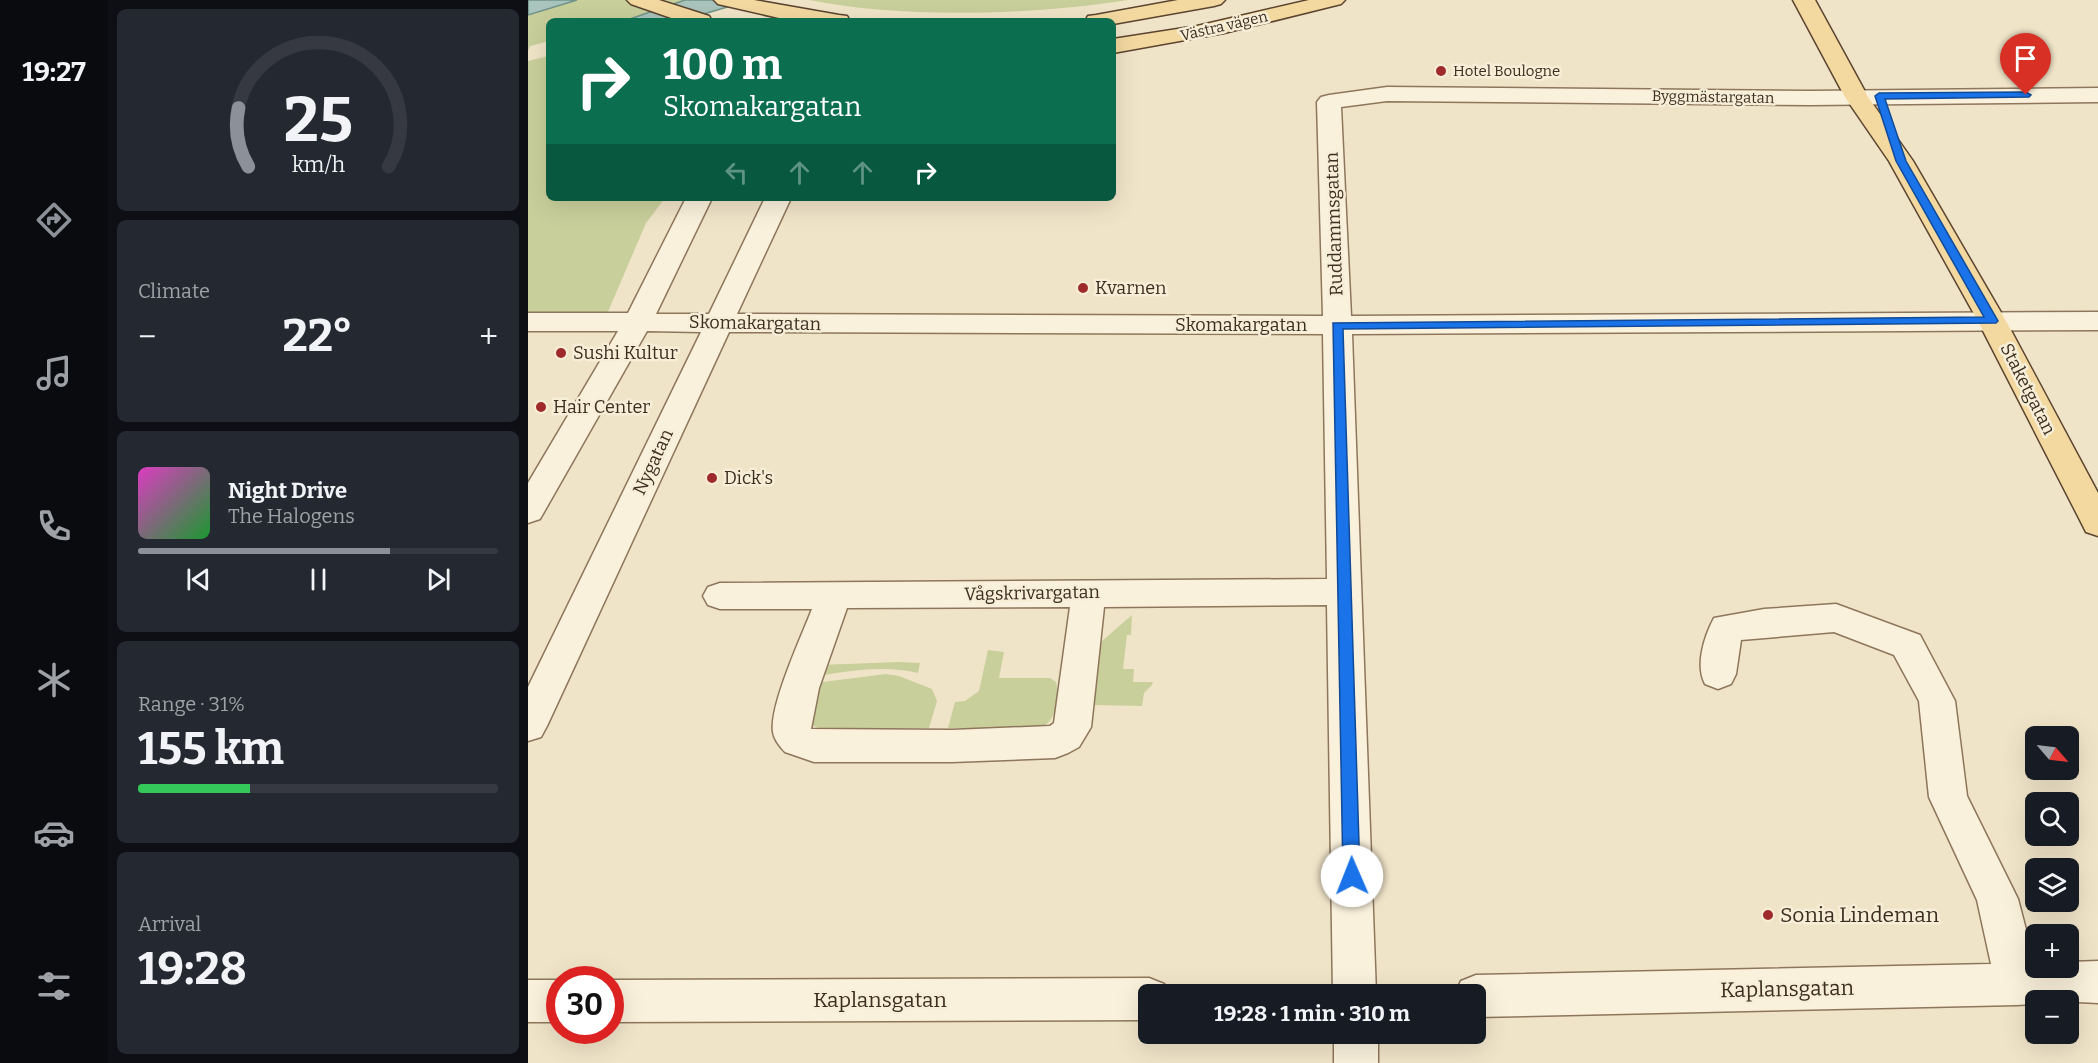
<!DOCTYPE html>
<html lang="en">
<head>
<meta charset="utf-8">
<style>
	:root { --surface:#171b24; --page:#242831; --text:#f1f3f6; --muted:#9ea1a6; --line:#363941; --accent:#8c9099 }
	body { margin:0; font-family:Bitter,serif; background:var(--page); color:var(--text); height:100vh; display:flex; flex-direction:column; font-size:22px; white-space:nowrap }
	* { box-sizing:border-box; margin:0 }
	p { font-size:20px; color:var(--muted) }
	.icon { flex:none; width:33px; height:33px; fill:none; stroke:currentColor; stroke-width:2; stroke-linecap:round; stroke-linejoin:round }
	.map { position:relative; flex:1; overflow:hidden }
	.panel { display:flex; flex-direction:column; gap:9px; padding:9px; background:#0d0f14; width:420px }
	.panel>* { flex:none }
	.guide { position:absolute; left:18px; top:18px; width:570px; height:183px; border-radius:9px; box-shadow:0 6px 24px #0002; background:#0b6e4f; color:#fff; overflow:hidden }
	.needle { width:39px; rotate:118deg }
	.controls { position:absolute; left:1497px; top:726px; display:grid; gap:12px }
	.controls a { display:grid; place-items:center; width:54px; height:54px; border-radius:9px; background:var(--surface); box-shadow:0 6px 24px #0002; font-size:30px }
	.speed { position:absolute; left:18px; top:966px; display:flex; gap:12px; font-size:30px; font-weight:700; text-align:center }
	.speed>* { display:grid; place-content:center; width:78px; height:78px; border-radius:50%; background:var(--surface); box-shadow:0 6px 24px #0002; line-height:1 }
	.speed .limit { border:9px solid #d22; background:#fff; color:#111 }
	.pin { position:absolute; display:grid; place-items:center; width:51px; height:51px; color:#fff; margin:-62px -26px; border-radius:50% 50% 50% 0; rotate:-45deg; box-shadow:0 0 6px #0007 }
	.pin .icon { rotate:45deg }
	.me { position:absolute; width:66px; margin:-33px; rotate:359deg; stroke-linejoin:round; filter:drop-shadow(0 0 4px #0008) }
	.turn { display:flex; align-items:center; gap:21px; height:126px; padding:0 18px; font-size:27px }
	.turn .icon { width:78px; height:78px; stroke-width:2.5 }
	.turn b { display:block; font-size:42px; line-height:51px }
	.lanes { display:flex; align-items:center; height:57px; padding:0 18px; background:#0003; justify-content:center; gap:30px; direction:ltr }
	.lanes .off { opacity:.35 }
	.big { font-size:45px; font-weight:700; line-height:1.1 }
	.panel .widget { flex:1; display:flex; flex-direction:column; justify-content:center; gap:9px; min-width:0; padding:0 21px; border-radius:9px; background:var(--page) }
	.panel .dial { align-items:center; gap:0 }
	.dial svg { height:156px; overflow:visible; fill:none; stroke:var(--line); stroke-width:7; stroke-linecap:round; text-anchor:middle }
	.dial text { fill:var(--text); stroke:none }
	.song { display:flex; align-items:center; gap:18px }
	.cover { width:72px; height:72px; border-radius:9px; background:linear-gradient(135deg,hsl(310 70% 55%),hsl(130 70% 35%)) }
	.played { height:6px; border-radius:3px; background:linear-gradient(90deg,var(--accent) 70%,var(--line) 70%) }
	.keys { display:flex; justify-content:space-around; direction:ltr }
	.heat { display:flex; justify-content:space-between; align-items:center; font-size:33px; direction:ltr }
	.charge { height:9px; border-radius:4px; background:linear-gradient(90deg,#34c759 31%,var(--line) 0) }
	.trip { position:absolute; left:610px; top:984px; width:348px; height:60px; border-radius:9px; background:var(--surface); box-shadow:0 6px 24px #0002; font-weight:700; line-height:60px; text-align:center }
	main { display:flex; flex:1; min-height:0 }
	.menu { display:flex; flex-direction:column; width:108px; justify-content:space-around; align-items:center; background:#090b0e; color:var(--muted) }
	.menu .icon { width:42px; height:42px }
	.menu .on { color:var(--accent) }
	.menu b { font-size:27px; color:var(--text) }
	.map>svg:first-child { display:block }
	.green { fill:#c9cf9b }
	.water { fill:#a9c4bc; stroke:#6f938a; stroke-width:1.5 }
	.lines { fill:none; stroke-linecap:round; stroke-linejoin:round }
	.minor-casing { stroke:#8d765c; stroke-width:3 }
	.major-casing { stroke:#5b4430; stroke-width:3 }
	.minor { fill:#faf1dc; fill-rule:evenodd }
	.major { fill:#f3d9a0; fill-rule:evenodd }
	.route { fill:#1a73e8; stroke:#114b97; stroke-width:1.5 }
	.poi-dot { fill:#9e2a2b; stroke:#f7eed8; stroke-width:2 }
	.labels { text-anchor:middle; stroke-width:5; stroke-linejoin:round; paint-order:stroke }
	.far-street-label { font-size:15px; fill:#3d2e20; stroke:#f7eed8 }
	.far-poi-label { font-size:15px; fill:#3d2e20; stroke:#f7eed8; text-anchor:start }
	.street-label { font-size:18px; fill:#3d2e20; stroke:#f7eed8 }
	.poi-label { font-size:18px; fill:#3d2e20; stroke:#f7eed8; text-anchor:start }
	.near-poi-label { font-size:21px; fill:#3d2e20; stroke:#f7eed8; text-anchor:start }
	.near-street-label { font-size:21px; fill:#3d2e20; stroke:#f7eed8 }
</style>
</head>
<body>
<main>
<nav class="menu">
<b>19:27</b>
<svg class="icon on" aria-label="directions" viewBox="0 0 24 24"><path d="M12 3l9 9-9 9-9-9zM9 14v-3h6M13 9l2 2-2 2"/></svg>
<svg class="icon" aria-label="music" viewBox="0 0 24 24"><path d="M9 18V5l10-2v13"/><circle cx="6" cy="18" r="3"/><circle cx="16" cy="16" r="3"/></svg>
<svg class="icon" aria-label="phone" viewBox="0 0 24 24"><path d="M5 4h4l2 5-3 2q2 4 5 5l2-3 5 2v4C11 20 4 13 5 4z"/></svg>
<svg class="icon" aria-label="climate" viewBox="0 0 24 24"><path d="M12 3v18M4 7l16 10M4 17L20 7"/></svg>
<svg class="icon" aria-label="car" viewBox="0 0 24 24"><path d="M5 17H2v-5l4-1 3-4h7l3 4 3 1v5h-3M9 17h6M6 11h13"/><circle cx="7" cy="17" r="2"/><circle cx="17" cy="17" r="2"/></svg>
<svg class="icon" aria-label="filters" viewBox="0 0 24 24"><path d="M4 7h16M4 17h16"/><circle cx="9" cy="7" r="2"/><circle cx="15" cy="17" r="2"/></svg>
</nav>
<section class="panel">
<div class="widget dial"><svg viewBox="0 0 100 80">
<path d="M14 69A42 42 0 1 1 86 69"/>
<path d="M14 69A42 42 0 0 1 9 39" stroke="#8c9099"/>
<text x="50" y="56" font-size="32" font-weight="700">25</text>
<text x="50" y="72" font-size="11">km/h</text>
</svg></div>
<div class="widget"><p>Climate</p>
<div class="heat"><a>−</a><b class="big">22°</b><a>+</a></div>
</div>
<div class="widget">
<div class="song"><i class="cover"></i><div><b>Night Drive</b><p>The Halogens</p></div></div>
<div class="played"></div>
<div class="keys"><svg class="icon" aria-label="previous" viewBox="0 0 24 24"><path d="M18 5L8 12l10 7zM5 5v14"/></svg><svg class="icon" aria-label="pause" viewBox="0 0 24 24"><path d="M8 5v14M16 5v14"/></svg><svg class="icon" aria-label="next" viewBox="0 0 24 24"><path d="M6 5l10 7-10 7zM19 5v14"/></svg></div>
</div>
<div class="widget"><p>Range · 31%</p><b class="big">155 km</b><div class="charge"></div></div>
<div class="widget"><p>Arrival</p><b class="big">19:28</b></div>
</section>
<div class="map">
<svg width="1570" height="1063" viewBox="0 0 1570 1063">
	<rect width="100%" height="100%" fill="#f0e4c8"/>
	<g class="green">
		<polygon points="49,0 157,0 96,21 21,21 21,41 2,46 0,51 0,15"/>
		<path d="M281,0H600C505,15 375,19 281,0Z"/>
		<polygon points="21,56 21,198 137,198 118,223 79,314 0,314 0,61"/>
		<polygon points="604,615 603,635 599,635 595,669 606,669 605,682 625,682 624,685 616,693 614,706 564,705 567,647"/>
		<path d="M460,650L476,652L471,678H522L528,682C531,694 529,718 517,725C503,732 439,728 420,728L427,702L437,701L451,691Z"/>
		<path d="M370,662L392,663L390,673C355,665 323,671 289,676L292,665Z"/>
		<polygon points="358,674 371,676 404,689 409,701 401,728 291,728 281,724 287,683"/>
	</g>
	<g class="water">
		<polygon points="0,0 49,0 0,15"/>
		<polygon points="157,0 223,0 152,21 96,21"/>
	</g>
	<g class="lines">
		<defs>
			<g id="minor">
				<path d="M859,87L1282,91L1570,88V102L1282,105L859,101L813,107L823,316L1570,312V330L824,334L848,994H805L799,605L576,607L563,727L551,747L540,753L527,758L424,762H286L257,752C252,747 246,739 245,732C241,706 274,635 284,609H192L180,605L175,596L180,587L192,583L799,579L795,334L201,332L19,726L13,737L0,741V687L173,332L119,331L12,519L0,523V483L90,331H0V313H100L158,198H184L128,314H181L237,198H263L209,314L795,316L789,102L793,97L801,95ZM542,607L526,723L522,726L424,730L283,729L291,688L319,608Z"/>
				<path d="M1308,604L1392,635L1427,701L1439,796L1490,899L1508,968H1540V962L1570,961V1003L1508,1000V1004L1489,1005L948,1017V994H927L933,981L948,975L1463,964L1449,900L1401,797L1391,701L1366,655L1306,632L1213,640L1208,674L1203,684L1190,689L1177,684C1167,665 1176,637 1186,618L1236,609Z"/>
				<polygon points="621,978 636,984 641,994 621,994 621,1020 82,1022 82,980"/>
				<rect x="0" y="980" width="32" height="42"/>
				<rect x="806" y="1034" width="44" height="29"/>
			</g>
			<g id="major">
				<polygon points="99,0 131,0 181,16 184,21 152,21 103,4"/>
				<polygon points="186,0 226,0 311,15 319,16 322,21 264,21 190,4"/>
				<polygon points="650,0 697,0 693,4 686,6 585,24 585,21 557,21 560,16 568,15"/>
				<polygon points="781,0 817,0 813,4 696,33 585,53 585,39 669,26"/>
				<polygon points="1265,0 1287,0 1340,97 1385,161 1478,321 1570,493 1570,536 1558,532 1554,524 1450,321 1361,161 1317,97"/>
			</g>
		</defs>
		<use href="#minor" class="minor-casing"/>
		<use href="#major" class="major-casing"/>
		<use href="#minor" class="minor"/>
		<use href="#major" class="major"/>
	</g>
	<polygon class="route" points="1498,92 1503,95 1501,97 1357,99 1378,161 1470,321 1468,323 815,329 832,876 830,882 824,884 818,882 815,876 805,323 1456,317 1368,161 1347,96 1351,93"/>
	<g class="poi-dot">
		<circle cx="913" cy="71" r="6"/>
		<circle cx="555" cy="288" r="6"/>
		<circle cx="33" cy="353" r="6"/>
		<circle cx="13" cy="407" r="6"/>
		<circle cx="184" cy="478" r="6"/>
		<circle cx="1240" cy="915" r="6"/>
	</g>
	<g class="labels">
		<g class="far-street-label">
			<text transform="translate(696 26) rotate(-13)" y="5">Västra vägen</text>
			<text transform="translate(1185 97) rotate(1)" y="5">Byggmästargatan</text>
		</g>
		<g class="far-poi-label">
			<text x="925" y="76">Hotel Boulogne</text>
		</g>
		<g class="street-label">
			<text transform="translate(806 224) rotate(-92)" y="6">Ruddammsgatan</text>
			<text transform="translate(227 323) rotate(1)" y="6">Skomakargatan</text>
			<text x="713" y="331">Skomakargatan</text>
			<text transform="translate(1500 389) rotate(63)" y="6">Staketgatan</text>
			<text transform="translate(125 462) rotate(-65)" y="6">Nygatan</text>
			<text transform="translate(504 593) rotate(-1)" y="6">Vågskrivargatan</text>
		</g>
		<g class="poi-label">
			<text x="567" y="294">Kvarnen</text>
			<text x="45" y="359">Sushi Kultur</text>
			<text x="25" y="413">Hair Center</text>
			<text x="196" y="484">Dick's</text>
		</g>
		<g class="near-poi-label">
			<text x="1252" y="922">Sonia Lindeman</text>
		</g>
		<g class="near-street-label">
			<text transform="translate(1259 989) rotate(-1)" y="7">Kaplansgatan</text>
			<text x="352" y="1007">Kaplansgatan</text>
		</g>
	</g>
</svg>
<div class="controls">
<a><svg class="needle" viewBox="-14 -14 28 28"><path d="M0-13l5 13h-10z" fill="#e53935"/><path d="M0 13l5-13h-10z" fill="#9ea1a6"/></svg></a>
<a><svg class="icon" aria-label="search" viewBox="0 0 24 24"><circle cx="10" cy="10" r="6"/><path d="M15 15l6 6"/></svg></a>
<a><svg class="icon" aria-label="layers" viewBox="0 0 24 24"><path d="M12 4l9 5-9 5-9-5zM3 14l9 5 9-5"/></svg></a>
<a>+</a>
<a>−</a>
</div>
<div class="speed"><div class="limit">30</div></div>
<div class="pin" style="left:1498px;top:95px;background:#d93025"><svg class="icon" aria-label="arrive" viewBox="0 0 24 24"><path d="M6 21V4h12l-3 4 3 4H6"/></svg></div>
<svg class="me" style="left:824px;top:876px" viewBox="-20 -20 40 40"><circle r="19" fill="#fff"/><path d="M0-13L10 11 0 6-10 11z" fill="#1a73e8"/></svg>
<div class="trip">19:28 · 1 min · 310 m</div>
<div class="guide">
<div class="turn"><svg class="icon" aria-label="right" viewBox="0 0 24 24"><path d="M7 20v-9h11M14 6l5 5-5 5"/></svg><div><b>100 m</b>Skomakargatan</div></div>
<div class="lanes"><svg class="icon off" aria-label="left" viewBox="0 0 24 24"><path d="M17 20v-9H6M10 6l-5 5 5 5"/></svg><svg class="icon off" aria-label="ahead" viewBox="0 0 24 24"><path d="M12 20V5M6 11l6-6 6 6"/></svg><svg class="icon off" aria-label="ahead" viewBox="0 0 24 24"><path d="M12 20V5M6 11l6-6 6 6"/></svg><svg class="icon" aria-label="right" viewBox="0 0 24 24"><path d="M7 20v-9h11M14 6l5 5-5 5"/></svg></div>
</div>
</div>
</main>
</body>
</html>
